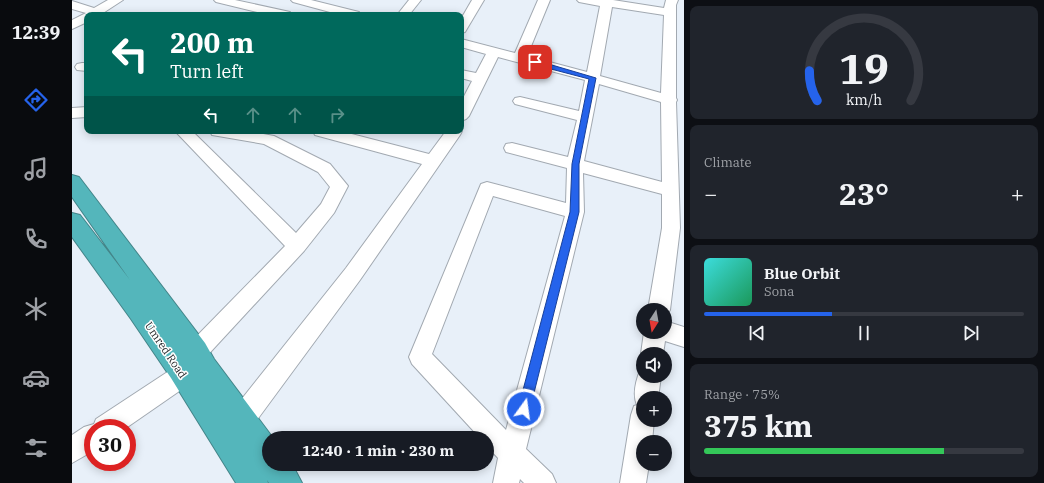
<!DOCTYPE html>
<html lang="en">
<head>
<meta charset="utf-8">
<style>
	:root { --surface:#171b24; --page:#20242c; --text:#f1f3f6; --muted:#9ea1a6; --line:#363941; --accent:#2563eb }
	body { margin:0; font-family:"IBM Plex Serif",serif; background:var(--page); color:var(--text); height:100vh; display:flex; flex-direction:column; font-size:15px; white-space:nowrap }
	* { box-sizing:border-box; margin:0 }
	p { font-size:13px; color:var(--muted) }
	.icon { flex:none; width:22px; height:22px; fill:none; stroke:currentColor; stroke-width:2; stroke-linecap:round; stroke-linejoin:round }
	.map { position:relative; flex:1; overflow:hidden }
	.details { display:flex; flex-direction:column; gap:6px; padding:6px; background:#0d0f14; width:360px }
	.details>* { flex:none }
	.top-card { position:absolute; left:12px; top:12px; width:380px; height:122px; border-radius:8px; box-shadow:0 2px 10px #0003; background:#00695c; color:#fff; overflow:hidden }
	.needle { width:26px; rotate:191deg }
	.fabs { position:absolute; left:564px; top:303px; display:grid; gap:8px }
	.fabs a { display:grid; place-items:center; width:36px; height:36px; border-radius:50%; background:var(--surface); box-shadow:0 2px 10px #0003; font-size:20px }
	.speed { position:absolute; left:12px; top:419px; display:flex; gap:8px; font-size:20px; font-weight:700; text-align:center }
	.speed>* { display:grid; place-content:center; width:52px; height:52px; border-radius:50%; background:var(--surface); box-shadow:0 2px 10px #0003; line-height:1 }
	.speed .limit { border:6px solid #d22; background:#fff; color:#111 }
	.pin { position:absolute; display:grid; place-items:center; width:34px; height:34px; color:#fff; margin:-17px; border-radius:8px; box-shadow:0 2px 6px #0006 }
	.me { position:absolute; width:44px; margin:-22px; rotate:14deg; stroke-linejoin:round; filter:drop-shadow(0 0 3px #0008) }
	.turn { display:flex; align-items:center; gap:14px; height:84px; padding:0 20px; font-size:18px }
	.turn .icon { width:52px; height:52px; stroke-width:2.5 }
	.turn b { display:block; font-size:28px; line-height:34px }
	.lanes { display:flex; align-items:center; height:38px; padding:0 20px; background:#0003; justify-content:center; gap:20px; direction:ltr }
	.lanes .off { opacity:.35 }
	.big { font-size:30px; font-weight:700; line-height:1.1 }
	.details .widget { flex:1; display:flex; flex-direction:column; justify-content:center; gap:6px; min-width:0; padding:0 14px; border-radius:8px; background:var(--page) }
	.details .dial { align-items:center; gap:0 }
	.dial svg { height:104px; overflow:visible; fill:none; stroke:var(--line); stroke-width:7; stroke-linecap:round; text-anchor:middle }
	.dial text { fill:var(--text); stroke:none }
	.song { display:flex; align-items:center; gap:12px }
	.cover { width:48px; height:48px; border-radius:6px; background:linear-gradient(135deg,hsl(180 70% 55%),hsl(150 70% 35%)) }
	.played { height:4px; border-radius:2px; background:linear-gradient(90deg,var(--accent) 40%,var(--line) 40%) }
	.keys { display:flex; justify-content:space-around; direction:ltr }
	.heat { display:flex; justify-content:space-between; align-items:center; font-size:22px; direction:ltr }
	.charge { height:6px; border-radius:3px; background:linear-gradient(90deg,#34c759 75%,var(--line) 0) }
	.trip { position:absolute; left:190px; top:431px; width:232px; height:40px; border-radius:20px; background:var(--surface); box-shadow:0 2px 10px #0003; font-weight:700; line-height:40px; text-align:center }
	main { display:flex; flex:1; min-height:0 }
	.dock { display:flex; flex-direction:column; width:72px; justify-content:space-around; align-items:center; background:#090b0e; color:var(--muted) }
	.dock .icon { width:28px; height:28px }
	.dock .on { color:var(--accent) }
	.dock b { font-size:18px; color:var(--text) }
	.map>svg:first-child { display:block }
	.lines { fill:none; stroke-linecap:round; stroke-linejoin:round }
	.minor-casing { stroke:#a2a9b1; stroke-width:2 }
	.highway-casing { stroke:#448589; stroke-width:2 }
	.minor { fill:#fff; fill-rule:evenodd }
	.highway { fill:#54b6bb; fill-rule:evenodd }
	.route { fill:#2563eb; stroke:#184099 }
	.labels { text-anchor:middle; stroke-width:3; stroke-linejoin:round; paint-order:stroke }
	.street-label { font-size:11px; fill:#26292c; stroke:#fff }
</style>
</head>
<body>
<main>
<nav class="dock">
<b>12:39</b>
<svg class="icon on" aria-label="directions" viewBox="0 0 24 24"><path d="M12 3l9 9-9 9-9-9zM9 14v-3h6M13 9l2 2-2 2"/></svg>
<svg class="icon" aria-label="music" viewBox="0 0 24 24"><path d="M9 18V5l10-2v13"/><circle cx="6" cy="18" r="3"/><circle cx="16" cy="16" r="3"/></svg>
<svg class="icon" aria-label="phone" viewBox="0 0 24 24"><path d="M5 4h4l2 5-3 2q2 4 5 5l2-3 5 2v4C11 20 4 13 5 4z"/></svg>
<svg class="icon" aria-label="climate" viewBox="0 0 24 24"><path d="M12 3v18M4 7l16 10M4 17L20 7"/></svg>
<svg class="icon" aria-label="car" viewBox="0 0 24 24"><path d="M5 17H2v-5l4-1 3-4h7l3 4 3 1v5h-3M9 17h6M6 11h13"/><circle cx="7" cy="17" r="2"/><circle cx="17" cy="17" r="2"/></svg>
<svg class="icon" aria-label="filters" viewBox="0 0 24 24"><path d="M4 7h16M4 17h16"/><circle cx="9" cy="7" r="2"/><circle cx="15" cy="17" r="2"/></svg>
</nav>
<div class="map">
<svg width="612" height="483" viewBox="0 0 612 483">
	<rect width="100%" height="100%" fill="#e8f0f9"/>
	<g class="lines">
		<defs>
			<g id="minor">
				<polygon points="36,0 51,0 28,15 15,15 15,22 0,29 0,20 14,13 0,9 0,1 22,8"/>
				<polygon points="142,0 163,0 218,12 220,15 198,15 144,2"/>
				<polygon points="219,0 239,0 287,12 289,15 269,15 221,2"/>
				<polygon points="337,0 349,0 337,15 325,15"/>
				<polygon points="400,0 412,0 393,32 389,33 389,19"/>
				<path d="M466,0H478L455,56L515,72L528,6L507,2L505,0H541L592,8L594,0H606L604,5V98L605,100L604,102L608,228L598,310L593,317V310H576L590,228V194L511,173L512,212L454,449L480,474L484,483H452L448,479L447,483H421L426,458L415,446V438H408L340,364L337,357L409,184L415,182L494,203L495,168L434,152L432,148L434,144L440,143L496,157L505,120L443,104L441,101L443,98L448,97L507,111L513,80L426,57L397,116L394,119L389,121V102L400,81L389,78V70L404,73L414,54L389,47V39L443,53ZM540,7L592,15L589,93L528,76ZM527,84L589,102L590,182L512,161ZM421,196L493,216L434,430L360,354Z"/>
				<polygon points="10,63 15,63 15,71 5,70 3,67 5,64"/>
				<polygon points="15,107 15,117 0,118 0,108"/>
				<polygon points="389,130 390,131 388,135 288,280 179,428 170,431 161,428 158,419 161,410 274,268 350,164 243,135 241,131 268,131 357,154 374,131 389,131"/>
				<polygon points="103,131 120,131 224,233 249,204 258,187 246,172 192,144 146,136 140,135 138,131 175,131 202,136 258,164 276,186 262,213 232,251 132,359 124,362 116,359 113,352 116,345 213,246"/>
				<polygon points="593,321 612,327 612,347 593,341 591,354 571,354 571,359 569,354 572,332 593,332"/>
				<polygon points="111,364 119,367 123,375 119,383 54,428 21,428 21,451 0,463 0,435 12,427 22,424 24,419 103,367"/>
				<path d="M571,367V376H589L586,398H571V420H582L580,442H571V464H577L574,483H548L559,415L562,406L565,405C560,394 564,380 569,368Z"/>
			</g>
			<polygon id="highway" points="0,175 7,177 133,343 142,359 201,438 197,438 197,464 220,464 230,483 197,483 195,480 196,483 164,483 99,378 59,319 0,237 0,213 8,215 58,280 0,197"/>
		</defs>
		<use href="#minor" class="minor-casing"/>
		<use href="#highway" class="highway-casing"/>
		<use href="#minor" class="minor"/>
		<use href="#highway" class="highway"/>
	</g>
	<polygon class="route" points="463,60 524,78 507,164 507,212 458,409 456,413 452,415 448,413 446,409 498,212 500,164 517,79 460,64 459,62"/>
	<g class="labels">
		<g class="street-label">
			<text transform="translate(94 350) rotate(56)" y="4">Umred Road</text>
		</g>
	</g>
</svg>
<div class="fabs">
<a><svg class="needle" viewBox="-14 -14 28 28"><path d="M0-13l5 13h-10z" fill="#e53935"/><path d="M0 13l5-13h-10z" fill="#9ea1a6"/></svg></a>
<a><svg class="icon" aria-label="sound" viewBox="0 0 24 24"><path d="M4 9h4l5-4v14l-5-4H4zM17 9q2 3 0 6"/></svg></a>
<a>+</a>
<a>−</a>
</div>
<div class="speed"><div class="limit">30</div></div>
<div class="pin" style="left:463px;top:62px;background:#d93025"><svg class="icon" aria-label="arrive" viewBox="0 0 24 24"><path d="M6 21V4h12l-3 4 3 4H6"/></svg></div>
<svg class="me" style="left:452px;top:409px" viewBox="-20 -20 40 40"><circle r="17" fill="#2563eb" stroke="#fff" stroke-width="3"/><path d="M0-11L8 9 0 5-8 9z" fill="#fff"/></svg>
<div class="trip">12:40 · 1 min · 230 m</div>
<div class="top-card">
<div class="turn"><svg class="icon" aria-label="left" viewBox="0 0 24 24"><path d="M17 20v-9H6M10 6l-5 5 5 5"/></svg><div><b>200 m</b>Turn left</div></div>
<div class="lanes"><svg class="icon" aria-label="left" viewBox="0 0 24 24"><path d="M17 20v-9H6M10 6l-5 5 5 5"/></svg><svg class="icon off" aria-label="ahead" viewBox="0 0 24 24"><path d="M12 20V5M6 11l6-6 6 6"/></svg><svg class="icon off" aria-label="ahead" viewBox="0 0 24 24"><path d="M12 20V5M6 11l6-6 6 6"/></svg><svg class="icon off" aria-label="right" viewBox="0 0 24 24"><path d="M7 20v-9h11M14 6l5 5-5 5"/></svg></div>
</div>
</div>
<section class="details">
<div class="widget dial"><svg viewBox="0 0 100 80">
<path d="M14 69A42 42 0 1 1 86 69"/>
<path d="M14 69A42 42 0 0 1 8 46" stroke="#2563eb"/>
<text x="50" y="56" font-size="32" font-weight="700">19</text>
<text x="50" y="72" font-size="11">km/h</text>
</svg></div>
<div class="widget"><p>Climate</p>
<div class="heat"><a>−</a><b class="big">23°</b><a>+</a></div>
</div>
<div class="widget">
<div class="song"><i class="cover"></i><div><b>Blue Orbit</b><p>Sona</p></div></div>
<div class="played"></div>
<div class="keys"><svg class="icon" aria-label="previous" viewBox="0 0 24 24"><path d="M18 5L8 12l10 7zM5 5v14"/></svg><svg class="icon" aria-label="pause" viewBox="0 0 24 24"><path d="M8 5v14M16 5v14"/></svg><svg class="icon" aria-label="next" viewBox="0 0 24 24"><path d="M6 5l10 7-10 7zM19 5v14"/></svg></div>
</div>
<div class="widget"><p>Range · 75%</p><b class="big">375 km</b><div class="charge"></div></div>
</section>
</main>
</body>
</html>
